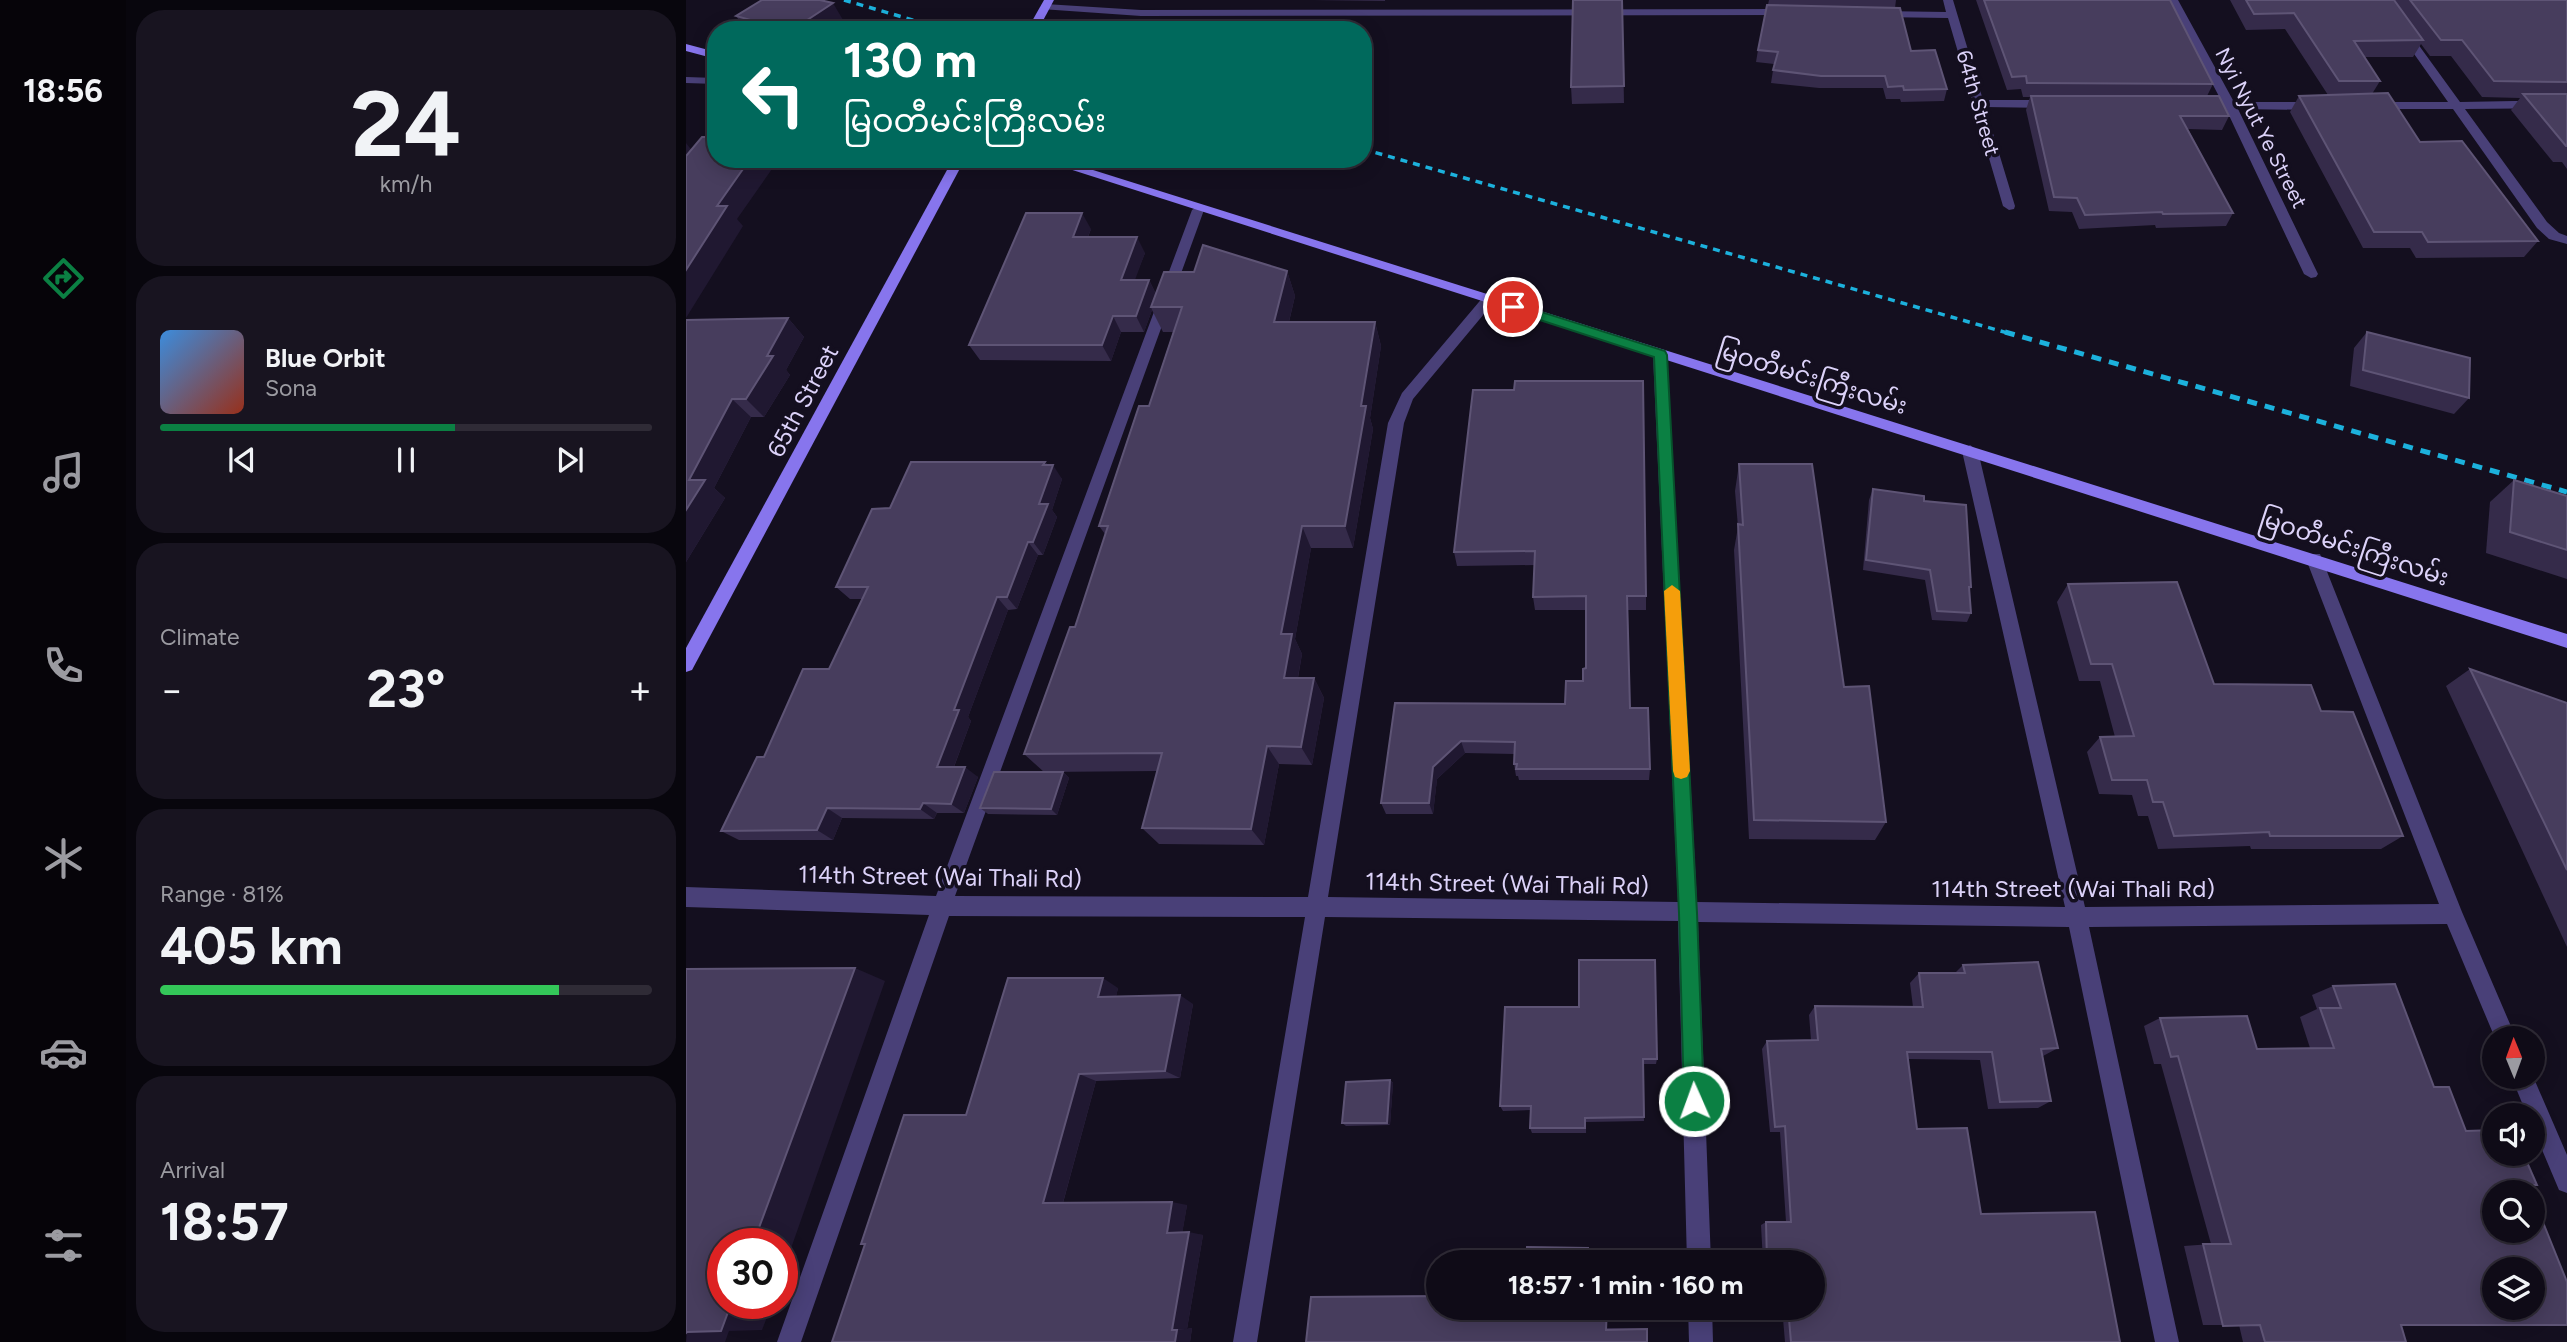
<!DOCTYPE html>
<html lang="en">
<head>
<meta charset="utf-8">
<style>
	:root { --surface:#0f0b17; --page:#181420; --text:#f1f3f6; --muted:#9b9ba1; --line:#2f2b36; --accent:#0b8043 }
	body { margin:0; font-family:Figtree,"Noto Sans Myanmar",sans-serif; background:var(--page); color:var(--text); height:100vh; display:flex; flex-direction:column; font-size:26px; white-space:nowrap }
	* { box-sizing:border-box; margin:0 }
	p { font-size:23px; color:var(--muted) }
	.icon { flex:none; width:38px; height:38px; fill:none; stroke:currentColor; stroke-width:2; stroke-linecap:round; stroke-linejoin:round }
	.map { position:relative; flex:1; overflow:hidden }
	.side { display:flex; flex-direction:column; gap:10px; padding:10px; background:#08060d; width:560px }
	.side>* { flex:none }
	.top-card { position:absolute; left:21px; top:21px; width:665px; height:147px; border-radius:28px; box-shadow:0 4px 18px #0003,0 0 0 2px var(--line); background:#00695c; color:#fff; overflow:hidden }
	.needle { width:46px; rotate:359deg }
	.fabs { position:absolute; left:1796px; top:1026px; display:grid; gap:14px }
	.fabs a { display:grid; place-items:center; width:63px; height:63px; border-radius:50%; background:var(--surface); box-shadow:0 4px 18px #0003,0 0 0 2px var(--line); font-size:35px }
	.speed { position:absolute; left:21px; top:1228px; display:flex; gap:14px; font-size:35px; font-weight:700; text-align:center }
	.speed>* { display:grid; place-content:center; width:91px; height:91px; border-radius:50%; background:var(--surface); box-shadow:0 4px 18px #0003,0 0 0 2px var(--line); line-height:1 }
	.speed .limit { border:10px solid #d22; background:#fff; color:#111 }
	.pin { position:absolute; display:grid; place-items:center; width:60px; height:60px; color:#fff; margin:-30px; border:4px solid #fff; border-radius:50%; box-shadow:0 2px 7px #0007 }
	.me { position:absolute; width:77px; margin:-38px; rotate:358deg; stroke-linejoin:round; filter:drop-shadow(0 0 5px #0008) }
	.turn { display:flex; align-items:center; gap:24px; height:147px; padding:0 21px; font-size:32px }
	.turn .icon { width:91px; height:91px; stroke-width:2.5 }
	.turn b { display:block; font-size:49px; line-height:60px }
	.big { font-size:52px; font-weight:700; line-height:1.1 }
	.side .widget { flex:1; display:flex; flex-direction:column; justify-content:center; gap:10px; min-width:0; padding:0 24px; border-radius:28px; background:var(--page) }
	.side .dial { align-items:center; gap:0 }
	.dial b { font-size:91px; line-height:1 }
	.song { display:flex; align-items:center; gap:21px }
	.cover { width:84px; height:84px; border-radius:10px; background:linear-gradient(135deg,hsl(210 70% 55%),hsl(10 70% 35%)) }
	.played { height:7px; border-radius:4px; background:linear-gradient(90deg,var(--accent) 60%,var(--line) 60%) }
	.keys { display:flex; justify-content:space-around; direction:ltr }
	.heat { display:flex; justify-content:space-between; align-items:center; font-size:38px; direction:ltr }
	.charge { height:10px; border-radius:5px; background:linear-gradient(90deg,#34c759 81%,var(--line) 0) }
	.trip { position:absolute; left:740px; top:1250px; width:399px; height:70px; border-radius:35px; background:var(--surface); box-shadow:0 4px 18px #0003,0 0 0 2px var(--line); font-weight:700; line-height:70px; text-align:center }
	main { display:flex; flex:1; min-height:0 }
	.tabs { display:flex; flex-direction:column; width:126px; justify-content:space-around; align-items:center; background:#060409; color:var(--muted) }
	.tabs .icon { width:49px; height:49px }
	.tabs .selected { color:var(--accent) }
	.tabs b { font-size:32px; color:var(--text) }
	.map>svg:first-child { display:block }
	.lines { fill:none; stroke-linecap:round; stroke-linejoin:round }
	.street { fill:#494078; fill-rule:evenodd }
	.secondary { fill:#8775ed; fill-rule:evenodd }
	.rail-far1 { stroke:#1cb1dc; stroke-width:3.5; stroke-dasharray:7 6; stroke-linecap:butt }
	.rail { stroke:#1cb1dc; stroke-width:5; stroke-dasharray:10 8; stroke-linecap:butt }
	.wall { fill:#352b4a }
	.shaded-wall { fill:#201831 }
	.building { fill:#473d5d; stroke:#5e5475; stroke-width:2; fill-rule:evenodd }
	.route { fill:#0b8043; stroke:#07532c; stroke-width:2 }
	.slow { fill:#f59e0b }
	.labels { text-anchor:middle; stroke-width:7; stroke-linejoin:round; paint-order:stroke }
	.far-street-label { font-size:21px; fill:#dcd2f9; stroke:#140f1f }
	.street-label { font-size:24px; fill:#dcd2f9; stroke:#140f1f }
</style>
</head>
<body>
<main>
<nav class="tabs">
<b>18:56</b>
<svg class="icon selected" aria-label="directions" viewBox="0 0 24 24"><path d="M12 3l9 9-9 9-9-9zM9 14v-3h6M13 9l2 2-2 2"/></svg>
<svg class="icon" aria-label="music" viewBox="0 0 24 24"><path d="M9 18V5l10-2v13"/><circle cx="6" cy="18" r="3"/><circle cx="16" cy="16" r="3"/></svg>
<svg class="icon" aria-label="phone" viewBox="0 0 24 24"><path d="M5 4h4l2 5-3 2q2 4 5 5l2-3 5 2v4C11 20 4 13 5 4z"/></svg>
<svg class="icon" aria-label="climate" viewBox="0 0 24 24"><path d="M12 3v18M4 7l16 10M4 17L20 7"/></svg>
<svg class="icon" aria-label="car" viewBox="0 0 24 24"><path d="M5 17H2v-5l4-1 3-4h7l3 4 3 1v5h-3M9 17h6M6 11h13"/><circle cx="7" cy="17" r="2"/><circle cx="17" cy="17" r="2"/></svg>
<svg class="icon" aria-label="filters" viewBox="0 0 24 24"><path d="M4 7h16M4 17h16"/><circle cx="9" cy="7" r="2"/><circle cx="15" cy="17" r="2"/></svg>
</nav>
<section class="side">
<div class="widget dial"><b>24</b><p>km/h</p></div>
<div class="widget">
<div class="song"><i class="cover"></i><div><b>Blue Orbit</b><p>Sona</p></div></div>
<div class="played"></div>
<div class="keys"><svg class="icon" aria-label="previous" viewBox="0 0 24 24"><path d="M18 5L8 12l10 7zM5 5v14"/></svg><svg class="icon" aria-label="pause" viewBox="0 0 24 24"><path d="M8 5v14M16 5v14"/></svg><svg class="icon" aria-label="next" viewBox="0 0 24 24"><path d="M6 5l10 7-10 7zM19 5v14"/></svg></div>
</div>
<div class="widget"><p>Climate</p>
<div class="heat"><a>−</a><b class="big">23°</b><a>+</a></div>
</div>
<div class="widget"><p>Range · 81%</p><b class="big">405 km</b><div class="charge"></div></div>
<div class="widget"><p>Arrival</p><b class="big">18:57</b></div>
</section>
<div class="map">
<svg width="1881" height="1342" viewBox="0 0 1881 1342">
	<rect width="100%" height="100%" fill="#140f1f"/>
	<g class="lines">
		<g class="street">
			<polygon points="1257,0 1267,0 1297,100 1364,100 1370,104 1364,108 1299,107 1329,206 1328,209 1323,210 1317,206 1262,18 1193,17 1188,14 1193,11 1260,12"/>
			<polygon points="1482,0 1492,0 1548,102 1630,102 1636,106 1630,110 1552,109 1632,274 1630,277 1625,278 1618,274 1540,109 1515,109 1509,105 1515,101 1536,102"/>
			<polygon points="1690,0 1700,0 1774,102 1881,100 1881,108 1779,109 1861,222 1873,233 1881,236 1881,244 1863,239 1851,228 1767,109 1682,109 1680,106 1686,102 1762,102"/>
			<polygon points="359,4 455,10 1102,9 1107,12 1102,15 455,16 355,9 355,5"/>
			<polygon points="0,77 30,78 30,84 0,83"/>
			<polygon points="512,206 518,210 269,896 622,897 702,423 716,393 798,296 808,296 808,302 727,399 718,423 642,897 992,902 967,355 974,350 981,355 1011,902 1379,907 1276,451 1284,445 1292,451 1399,907 1753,904 1620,559 1622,554 1634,554 1636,559 1776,912 1830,1038 1809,1038 1761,924 1403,927 1493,1342 1469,1342 1383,927 1012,922 1025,1262 1001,1262 992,921 639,917 571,1342 547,1342 619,917 263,916 115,1342 91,1342 243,915 0,907 0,887 250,896 506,210"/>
			<polygon points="1846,1074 1881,1155 1881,1193 1873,1190 1846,1126 1846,1115 1841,1115 1825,1076"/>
			<polygon points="1002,1307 1026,1307 1027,1342 1003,1342"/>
		</g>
		<g class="secondary">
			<polygon points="358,0 368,0 352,30 341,30"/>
			<polygon points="0,44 30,52 30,59 0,51"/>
			<polygon points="267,159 279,159 6,670 0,672 0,648"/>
			<polygon points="352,159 372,159 1881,634 1881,648"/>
		</g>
		<g class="rail-far1">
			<polyline points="158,0 261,30"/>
			<polyline points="677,149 1325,334"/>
		</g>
		<polyline class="rail" points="1319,332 1881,492"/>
	</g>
	<g class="wall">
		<polygon points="627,0 699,0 699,1"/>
		<polygon points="936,0 938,103 886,104 885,87"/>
		<polygon points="1083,0 1210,0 1209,8 1225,51 1261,89 1258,101 1215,102 1214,99 1200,99 1197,88 1133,88 1085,83 1088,64 1070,62 1072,50"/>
		<polygon points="1290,0 1484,0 1527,84 1521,96 1543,116 1536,130 1502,129 1547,213 1540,226 1470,228 1469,225 1393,229 1386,212 1363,211 1340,110 1344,97 1337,97 1335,89 1321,90"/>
		<polygon points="1544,0 1881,0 1881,169 1876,162 1867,162 1825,110 1834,98 1796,97 1765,56 1744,56 1735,44 1727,57 1678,57 1694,81 1686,94 1734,142 1852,241 1838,257 1730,258 1724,248 1677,248 1604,112 1613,96 1642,95 1599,29 1560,30"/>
		<polygon points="50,16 157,20 142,30 60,30"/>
		<polygon points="405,229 402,237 459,253 448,280 463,280 470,294 601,271 609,296 603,322 689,322 695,346 684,418 687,429 667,548 625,548 609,639 616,654 612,678 628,678 638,698 626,765 593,764 578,845 473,844 456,828 471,771 358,772 338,754 389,627 419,534 413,526 463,406 487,332 477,332 466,310 458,332 435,332 425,361 294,360 283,345"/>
		<polygon points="102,318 118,337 100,370 104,375 78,417 65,417 28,488 39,498 0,562 0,320"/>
		<polygon points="1681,332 1783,398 1768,414 1664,386 1668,348"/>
		<polygon points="787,390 960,596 960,610 942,610 944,708 964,769 963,780 833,780 832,776 830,776 828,764 828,754 779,753 751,779 747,814 700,814 695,803 709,703 879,704 897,681 900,668 900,610 849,610 847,597 849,565 771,566 768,552"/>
		<polygon points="359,462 376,479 366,510 371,517 357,555 352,555 331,609 322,610 282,717 285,721 268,767 292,777 278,813 251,813 248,819 156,818 147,840 53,840 35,831 78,757 143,669 176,599 164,599 150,587 204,508"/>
		<polygon points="1053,464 1158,687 1200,822 1189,840 1063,839 1048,550 1052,527 1049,491"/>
		<polygon points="1828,480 1881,496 1881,579 1800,553 1804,502"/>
		<polygon points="1187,489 1238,501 1285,587 1283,591 1285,613 1281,622 1246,620 1239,580 1177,570 1183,500"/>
		<polygon points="1382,584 1528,684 1635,711 1717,836 1695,849 1565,849 1564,846 1472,849 1462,816 1452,816 1446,795 1413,794 1401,752 1414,737 1429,737 1414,681 1393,681 1371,602"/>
		<polygon points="1784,669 1881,703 1881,947 1760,686"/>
		<polygon points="377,772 383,778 371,815 302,814 294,808"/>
		<polygon points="1277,965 1372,1048 1357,1056 1365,1101 1352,1108 1302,1109 1294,1060 1222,1059 1231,1129 1295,1214 1434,1342 1099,1342 1096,1307 1127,1307 1127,1262 1077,1262 1075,1225 1080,1222 1100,1222 1094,1132 1084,1132 1076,1049 1081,1041 1125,1040 1123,1015 1129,1006 1227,1007 1224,983 1233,973 1269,973"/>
		<polygon points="1647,986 1748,1087 1780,1131 1851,1185 1843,1186 1715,1325 1720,1342 1557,1342 1553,1325 1517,1325 1498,1246 1525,1244 1475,1064 1468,1064 1458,1026 1474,1018 1571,1049 1624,1048 1614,1017 1631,1009 1626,995"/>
		<polygon points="432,988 430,996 507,1004 494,1078 410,1081 377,1203 501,1205 496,1233 517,1235 501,1329 506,1328 504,1342 146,1342 280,1115"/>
		<polygon points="819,1007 971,1059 970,1064 957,1064 958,1121 900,1122 900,1133 846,1133 844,1128 845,1110 817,1111 814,1106"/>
		<polygon points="704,1080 707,1083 704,1125 660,1126 656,1123"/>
		<polygon points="921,1328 960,1328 961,1329 620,1342"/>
	</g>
	<g class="shaded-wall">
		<polygon points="147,3 157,20 142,30 106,30"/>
		<polygon points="0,143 11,157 0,172"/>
		<polygon points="64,159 93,159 51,219 57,226 0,318 0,270 31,206"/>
		<polygon points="396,213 405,229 395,253 387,237"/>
		<polygon points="451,237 459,253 443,296 435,280"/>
		<polygon points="601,271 609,296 597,346 588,322"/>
		<polygon points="463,280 471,296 465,307 466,310 458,332 450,316"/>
		<polygon points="427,316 435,332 425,361 416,345"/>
		<polygon points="102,318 118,337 100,370 104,375 78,417 60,399 81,356"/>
		<polygon points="689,322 695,346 684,418 687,429 667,548 659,526 675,406"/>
		<polygon points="46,399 65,417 28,488 39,498 0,562 0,510 3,480"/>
		<polygon points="359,462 365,471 367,465 376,479 366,510 371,517 357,555 347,542"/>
		<polygon points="616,526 625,548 609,639 616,654 608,698 598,678 595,634"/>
		<polygon points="342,542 352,555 331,609 321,597"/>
		<polygon points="311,597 322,610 282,717 285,721 264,777 251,767 268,710"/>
		<polygon points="628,678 638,698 626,765 615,747"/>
		<polygon points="775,741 779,753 751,779 747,814 743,803 747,767"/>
		<polygon points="581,746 593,764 578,845 565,829"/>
		<polygon points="279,767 292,777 278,813 265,804"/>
		<polygon points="377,772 383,778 371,815 365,809"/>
		<polygon points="237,803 251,813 248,819 234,809"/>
		<polygon points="141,808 156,818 147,840 131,830"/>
		<polygon points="169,968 199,981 96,1274 96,1244 67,1244"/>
		<polygon points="417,978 432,988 428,1006 412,997"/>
		<polygon points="494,995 507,1004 494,1078 479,1071"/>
		<polygon points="393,1074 410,1081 376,1206 357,1203"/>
		<polygon points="704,1080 707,1083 704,1125 701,1123"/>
		<polygon points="486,1202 501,1205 496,1235 481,1233"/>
		<polygon points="503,1232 517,1235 501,1329 486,1330"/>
		<polygon points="45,1304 86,1304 76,1330 43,1331 39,1342 0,1342 1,1332"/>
		<polygon points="506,1328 504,1342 489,1342 491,1330"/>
	</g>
	<g class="building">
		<polygon points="76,0 134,0 147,3 106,30 101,30 50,16"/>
		<polygon points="887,0 936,0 938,86 885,87"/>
		<polygon points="1298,0 1484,0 1527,84 1341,83 1340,76 1326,77"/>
		<polygon points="1560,0 1708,0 1737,40 1668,41 1694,81 1653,81 1608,13 1568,14"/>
		<polygon points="1724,0 1881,0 1881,82 1808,81 1776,40 1755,40"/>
		<polygon points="1081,5 1214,8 1225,51 1249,50 1261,89 1218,90 1217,86 1202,87 1199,76 1135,76 1087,70 1092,52 1072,50"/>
		<polygon points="1702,93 1734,142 1776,141 1852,241 1742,242 1736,232 1688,232 1613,96"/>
		<polygon points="1837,94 1881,94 1881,146 1880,146"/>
		<polygon points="1345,96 1533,96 1543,116 1494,116 1547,213 1477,214 1476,212 1399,215 1391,198 1368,197"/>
		<polygon points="16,137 30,137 30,159 64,159 31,206 41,206 0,270 0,156"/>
		<polygon points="340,213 396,213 387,237 451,237 435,280 463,280 450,316 427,316 416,345 283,345"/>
		<polygon points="517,245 601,271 588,322 689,322 675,406 680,406 659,526 616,526 595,634 606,634 598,678 628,678 615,747 581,746 565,829 456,828 476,753 338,754 384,627 389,627 422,526 413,526 453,406 463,406 496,307 465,307 478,272 508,272"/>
		<polygon points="102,318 81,356 87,356 60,399 46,399 3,480 19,480 0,510 0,320"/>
		<polygon points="1681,332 1784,358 1783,398 1677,370"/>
		<polygon points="829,381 957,381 960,596 941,596 944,708 962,708 964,769 830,769 831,764 828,764 829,742 775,741 747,767 743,803 695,803 709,703 879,704 880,681 897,681 897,669 900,668 900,596 847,597 849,551 768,552 787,390 828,390"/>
		<polygon points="225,462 359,462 357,465 367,465 353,504 362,504 347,542 342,542 321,597 311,597 268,710 273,710 251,767 279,767 265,804 237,803 234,809 141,808 131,830 35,831 71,757 78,757 117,669 143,669 182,587 150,587 186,509 204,508"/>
		<polygon points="1053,464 1126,464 1158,687 1183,686 1200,822 1068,820 1052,524 1057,525"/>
		<polygon points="1828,480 1881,496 1881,550 1824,532"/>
		<polygon points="1187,489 1238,496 1238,501 1280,505 1285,587 1283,587 1285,613 1251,611 1244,570 1180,560"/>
		<polygon points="1491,582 1528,684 1625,685 1635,711 1667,712 1717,836 1584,836 1583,832 1488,836 1477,802 1467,802 1461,780 1426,780 1414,737 1448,736 1426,664 1405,664 1382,584"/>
		<polygon points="1784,669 1881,703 1881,870"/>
		<polygon points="308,772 377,772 365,809 294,808"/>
		<polygon points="893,960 969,960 971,1059 957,1059 958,1117 899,1118 899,1128 844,1128 845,1106 814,1106 819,1007 893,1007"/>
		<polygon points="1352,962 1372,1048 1355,1049 1365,1101 1314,1102 1306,1052 1221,1052 1231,1129 1281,1128 1295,1214 1409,1212 1434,1342 1105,1342 1102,1307 1127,1307 1127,1262 1081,1262 1080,1222 1105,1222 1099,1126 1089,1127 1081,1041 1132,1040 1129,1006 1237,1007 1233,973 1279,973 1277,965"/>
		<polygon points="169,968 67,1244 37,1244 37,1304 45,1304 35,1331 1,1332 0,1333 0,969"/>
		<polygon points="322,978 417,978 412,997 494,995 479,1071 393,1074 357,1203 486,1202 481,1233 503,1232 486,1330 491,1330 489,1342 146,1342 179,1244 175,1244 218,1115 280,1115"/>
		<path d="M1709,984L1748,1087H1763L1780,1131L1808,1130V1153H1837L1851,1185H1842L1845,1192H1808V1230H1846V1195L1881,1282V1325H1715L1720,1342H1579L1574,1325L1537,1326L1517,1244H1545L1492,1056L1485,1057L1474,1018L1561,1016L1571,1049L1648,1048L1634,1008H1655L1647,986ZM1808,1269H1846V1307H1808Z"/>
		<polygon points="704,1080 701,1123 656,1123 660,1082"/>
		<polygon points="841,1247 902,1248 902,1262 840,1262"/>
		<polygon points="752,1296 752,1307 921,1307 920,1330 961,1329 961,1342 620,1342 625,1297"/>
	</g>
	<polygon class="route" points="827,303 979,351 981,355 1011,913 1018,1101 1015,1108 1008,1111 1001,1108 998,1101 993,913 968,357 823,310 823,304"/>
	<polygon class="slow" points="986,585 994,591 1004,771 1001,777 995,779 989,777 987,771 978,591"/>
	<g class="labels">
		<g class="far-street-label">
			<text transform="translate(1292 103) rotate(74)" y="7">64th Street</text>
			<text transform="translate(1575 128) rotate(63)" y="7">Nyi Nyut Ye Street</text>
		</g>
		<g class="street-label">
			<text transform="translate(1126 378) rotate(17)" y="8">မြဝတီမင်းကြီးလမ်း</text>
			<text transform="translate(117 401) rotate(-62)" y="8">65th Street</text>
			<text transform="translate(1668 548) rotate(18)" y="8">မြဝတီမင်းကြီးလမ်း</text>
			<text transform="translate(254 877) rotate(1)" y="8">114th Street (Wai Thali Rd)</text>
			<text transform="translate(821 884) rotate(1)" y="8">114th Street (Wai Thali Rd)</text>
			<text x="1387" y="897">114th Street (Wai Thali Rd)</text>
		</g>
	</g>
</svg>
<div class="fabs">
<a><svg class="needle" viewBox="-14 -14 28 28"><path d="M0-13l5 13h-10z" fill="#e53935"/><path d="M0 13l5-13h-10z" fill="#9b9ba1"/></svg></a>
<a><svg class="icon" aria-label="sound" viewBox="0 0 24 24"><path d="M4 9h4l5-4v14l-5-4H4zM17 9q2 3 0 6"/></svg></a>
<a><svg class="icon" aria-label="search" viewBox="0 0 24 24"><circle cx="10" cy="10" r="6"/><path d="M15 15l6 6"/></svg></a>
<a><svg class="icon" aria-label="layers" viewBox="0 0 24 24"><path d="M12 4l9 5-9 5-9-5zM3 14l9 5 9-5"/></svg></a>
</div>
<div class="speed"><div class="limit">30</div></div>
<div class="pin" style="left:827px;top:307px;background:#d93025"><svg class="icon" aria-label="arrive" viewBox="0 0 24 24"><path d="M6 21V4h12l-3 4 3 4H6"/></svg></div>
<svg class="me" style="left:1008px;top:1101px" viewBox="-20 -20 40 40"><circle r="17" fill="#0b8043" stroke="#fff" stroke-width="3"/><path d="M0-11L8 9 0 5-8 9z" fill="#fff"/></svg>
<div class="trip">18:57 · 1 min · 160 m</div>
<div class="top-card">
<div class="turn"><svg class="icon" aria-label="left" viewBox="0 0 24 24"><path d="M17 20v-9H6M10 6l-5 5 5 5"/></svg><div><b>130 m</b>မြဝတီမင်းကြီးလမ်း</div></div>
</div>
</div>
</main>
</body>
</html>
